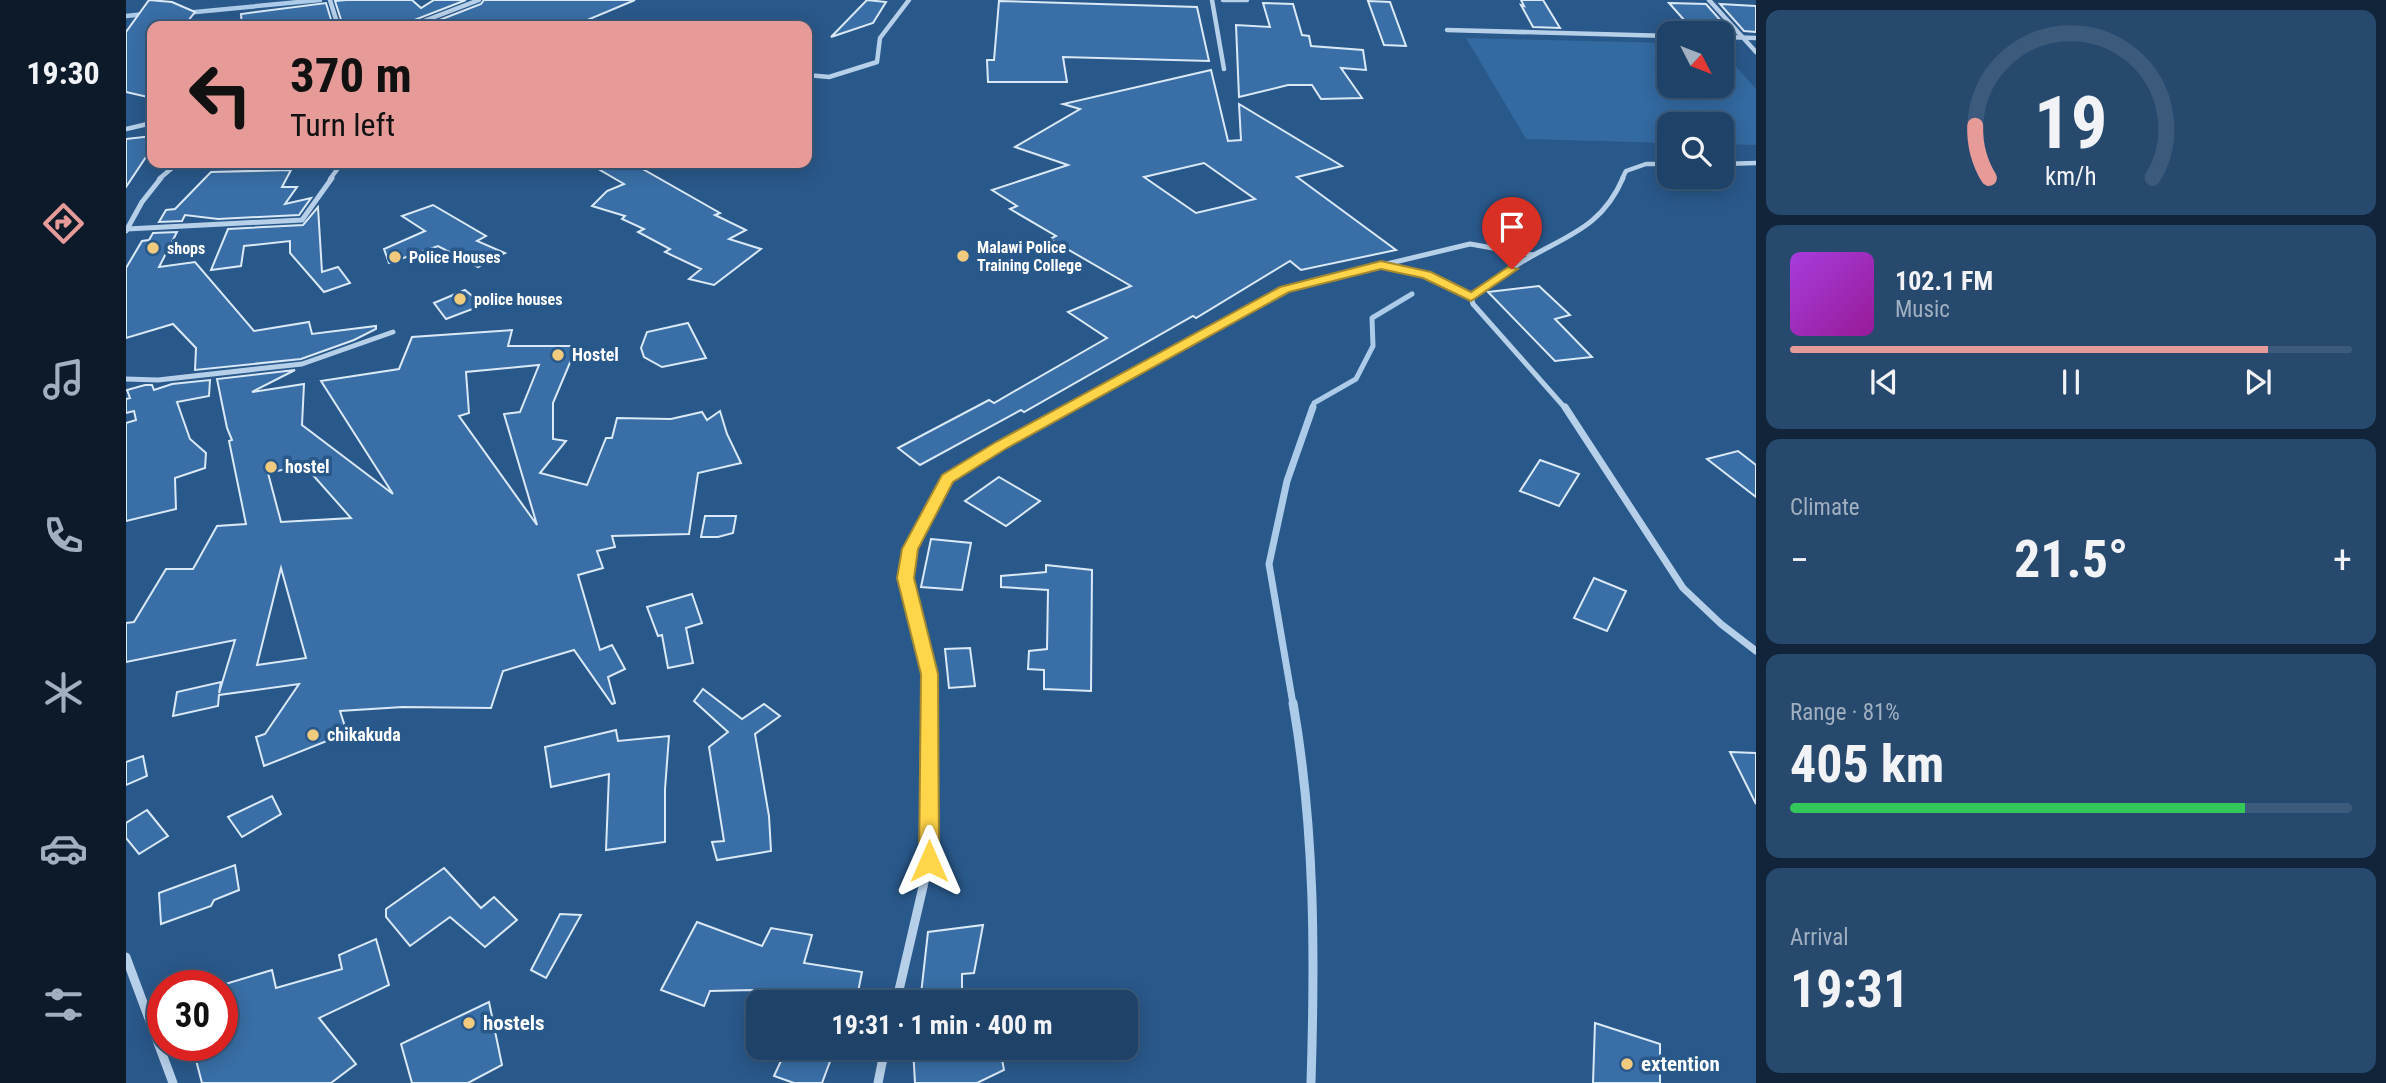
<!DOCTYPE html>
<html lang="en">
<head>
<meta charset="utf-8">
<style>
	:root { --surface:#1f4268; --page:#27496e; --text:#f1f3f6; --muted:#a1b0c0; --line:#3c5b7c; --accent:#e69b98 }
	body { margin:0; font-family:"Roboto Condensed",sans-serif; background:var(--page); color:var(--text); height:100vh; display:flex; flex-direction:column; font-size:26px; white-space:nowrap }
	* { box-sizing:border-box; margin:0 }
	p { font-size:23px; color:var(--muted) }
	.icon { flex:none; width:38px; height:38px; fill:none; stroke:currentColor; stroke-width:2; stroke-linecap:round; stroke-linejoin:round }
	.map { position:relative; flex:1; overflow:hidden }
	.drawer { display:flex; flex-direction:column; gap:10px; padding:10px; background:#112439; width:630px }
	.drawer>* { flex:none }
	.top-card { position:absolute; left:21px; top:21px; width:665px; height:147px; border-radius:14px; box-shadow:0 4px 18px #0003,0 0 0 2px var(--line); background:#e69b98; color:#111; overflow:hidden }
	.needle { width:46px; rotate:132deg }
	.buttons { position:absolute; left:1531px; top:21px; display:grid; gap:14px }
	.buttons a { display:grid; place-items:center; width:77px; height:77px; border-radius:14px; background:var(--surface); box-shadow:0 4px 18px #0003,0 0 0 2px var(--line); font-size:35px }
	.speed { position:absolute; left:21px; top:970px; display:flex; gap:14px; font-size:35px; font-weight:700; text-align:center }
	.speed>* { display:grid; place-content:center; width:91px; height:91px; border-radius:50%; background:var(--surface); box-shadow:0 4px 18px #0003,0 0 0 2px var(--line); line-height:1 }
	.speed .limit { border:10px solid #d22; background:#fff; color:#111 }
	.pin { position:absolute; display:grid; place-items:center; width:60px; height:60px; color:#fff; margin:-72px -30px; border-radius:50% 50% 50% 0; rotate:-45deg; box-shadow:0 0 7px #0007 }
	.pin .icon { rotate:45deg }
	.me { position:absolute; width:77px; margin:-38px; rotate:0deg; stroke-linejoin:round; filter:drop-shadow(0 0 5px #0008) }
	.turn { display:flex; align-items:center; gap:24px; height:147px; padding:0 28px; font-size:32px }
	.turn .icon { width:91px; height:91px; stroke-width:2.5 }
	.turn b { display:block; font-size:49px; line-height:60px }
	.big { font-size:52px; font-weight:700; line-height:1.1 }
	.drawer .card { flex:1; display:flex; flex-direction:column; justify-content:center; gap:10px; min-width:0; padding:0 24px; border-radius:14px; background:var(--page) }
	.drawer .dial { align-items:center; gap:0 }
	.dial svg { height:182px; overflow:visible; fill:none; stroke:var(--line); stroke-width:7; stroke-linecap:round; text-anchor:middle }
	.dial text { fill:var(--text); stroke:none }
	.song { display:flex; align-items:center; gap:21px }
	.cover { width:84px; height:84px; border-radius:10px; background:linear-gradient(135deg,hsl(280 70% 55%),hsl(300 70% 35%)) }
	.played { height:7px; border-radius:4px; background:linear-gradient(90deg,var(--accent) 85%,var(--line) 85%) }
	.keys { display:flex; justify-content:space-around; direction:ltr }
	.heat { display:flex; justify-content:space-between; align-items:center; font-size:38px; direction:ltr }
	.charge { height:10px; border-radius:5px; background:linear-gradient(90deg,#34c759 81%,var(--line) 0) }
	.trip { position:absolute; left:620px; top:990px; width:392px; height:70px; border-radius:14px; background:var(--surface); box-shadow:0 4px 18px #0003,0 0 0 2px var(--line); font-weight:700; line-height:70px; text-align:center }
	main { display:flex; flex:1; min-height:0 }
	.tab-bar { display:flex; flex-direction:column; width:126px; justify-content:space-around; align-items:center; background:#0c1a2a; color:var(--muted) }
	.tab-bar .icon { width:49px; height:49px }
	.tab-bar .current { color:var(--accent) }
	.tab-bar b { font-size:32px; color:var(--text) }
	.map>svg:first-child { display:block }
	.green { fill:#336aa1 }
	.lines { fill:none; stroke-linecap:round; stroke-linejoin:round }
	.stream-far3 { stroke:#abcbe9; stroke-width:4.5 }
	.stream-far2 { stroke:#abcbe9; stroke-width:5 }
	.stream-far1 { stroke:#abcbe9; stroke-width:7 }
	.stream { stroke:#abcbe9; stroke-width:9 }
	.building { fill:#396fa6; stroke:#dae9f7; stroke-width:2; fill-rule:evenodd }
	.minor-far3 { stroke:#b7d0e9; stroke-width:4.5 }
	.minor-far2 { stroke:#b7d0e9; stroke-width:5 }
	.minor-far1 { stroke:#b7d0e9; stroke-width:7 }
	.minor { stroke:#b7d0e9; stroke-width:9 }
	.route { fill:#ffd54a; stroke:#a68a30; stroke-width:2 }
	.poi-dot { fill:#f0ca7d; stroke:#29588a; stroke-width:2.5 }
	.labels { text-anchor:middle; stroke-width:7; stroke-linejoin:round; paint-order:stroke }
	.far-poi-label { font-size:16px; font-weight:bold; fill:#fff; stroke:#29588a; text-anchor:start }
	.poi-label { font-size:18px; font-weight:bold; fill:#fff; stroke:#29588a; text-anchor:start }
	.near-poi-label { font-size:21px; font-weight:bold; fill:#fff; stroke:#29588a; text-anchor:start }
</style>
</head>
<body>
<main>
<nav class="tab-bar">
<b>19:30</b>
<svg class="icon current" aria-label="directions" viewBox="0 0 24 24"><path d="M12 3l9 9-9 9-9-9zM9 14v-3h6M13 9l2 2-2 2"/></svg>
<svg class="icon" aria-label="music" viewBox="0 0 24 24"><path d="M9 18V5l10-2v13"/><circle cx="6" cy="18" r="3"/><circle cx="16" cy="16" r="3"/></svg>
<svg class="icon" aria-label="phone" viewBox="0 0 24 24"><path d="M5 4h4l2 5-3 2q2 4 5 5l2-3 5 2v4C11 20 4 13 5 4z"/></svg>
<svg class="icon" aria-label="climate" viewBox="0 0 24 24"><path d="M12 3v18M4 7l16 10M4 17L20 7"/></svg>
<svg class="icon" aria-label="car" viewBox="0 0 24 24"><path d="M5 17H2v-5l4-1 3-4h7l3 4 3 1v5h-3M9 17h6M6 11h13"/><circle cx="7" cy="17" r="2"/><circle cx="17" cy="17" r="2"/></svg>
<svg class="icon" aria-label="filters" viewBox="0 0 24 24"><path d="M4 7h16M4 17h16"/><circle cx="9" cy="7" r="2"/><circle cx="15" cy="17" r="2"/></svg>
</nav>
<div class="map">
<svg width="1630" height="1083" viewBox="0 0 1630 1083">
	<rect width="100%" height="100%" fill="#29588a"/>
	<polygon class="green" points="1340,38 1543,43 1544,86 1596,86 1596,51 1630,89 1630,145 1596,144 1596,124 1544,124 1543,143 1400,139"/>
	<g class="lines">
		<g class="stream-far3">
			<polyline points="59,13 194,0"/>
			<polyline points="0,16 19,14"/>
		</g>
		<polyline class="stream-far2" points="1186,409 1188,403 1230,379 1247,346 1246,318 1286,294"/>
		<polyline class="stream-far1" points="1167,704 1143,564 1161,481 1187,407"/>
		<path class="stream" d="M1167,703C1189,829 1189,955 1185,1083"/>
	</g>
	<g class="building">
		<polygon points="23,0 46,2 69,12 58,26 26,26 26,98 0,92 0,32"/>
		<polygon points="220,0 286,0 295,8 308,0 340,0 283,22 280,26 217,26 209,1"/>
		<polygon points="358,0 509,0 447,26 298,26 355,4"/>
		<polygon points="741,0 760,2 747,23 705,37"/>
		<polygon points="1395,0 1417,0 1434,28 1407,27 1395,5 1398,6"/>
		<polygon points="873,1 1071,7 1083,61 937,57 941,82 862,82 861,60 868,60"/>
		<polygon points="1242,1 1264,2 1280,46 1258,45"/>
		<polygon points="200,3 207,26 116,26 115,14"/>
		<polygon points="1137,3 1167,4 1176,35 1183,36 1185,46 1237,50 1240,70 1215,68 1236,98 1195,99 1186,85 1162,85 1113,97 1110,25 1144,27"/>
		<polygon points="1543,3 1580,4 1604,31 1567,30"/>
		<polygon points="1594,4 1630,6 1630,32 1618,31"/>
		<path d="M1085,70L1102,141L1115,140L1113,104L1216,166L1171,177L1270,250L1175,270L1164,261L1070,318L1067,316L898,412L895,410L794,465L772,448L863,400L868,403L981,338L942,312L1005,286L924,239L930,236L884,209L891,206L866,190L942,165L889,147L954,109L937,104ZM1078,163L1129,199L1070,213L1018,177Z"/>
		<polygon points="26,136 26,148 0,187 0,139"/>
		<polygon points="462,163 506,163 594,213 589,215 620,230 603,239 635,249 588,285 563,279 575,269 539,252 544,249 512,232 518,229 496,219 499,216 466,206 481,191 498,184"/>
		<polygon points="165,170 156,187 171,187 159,204 185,198 173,215 92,219 59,215 56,221 33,222 40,210 49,209 85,172"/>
		<polygon points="307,205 360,236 351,241 379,253 352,267 312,246 263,263 258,249 299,231 276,216"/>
		<polygon points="192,207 196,272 212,267 224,283 198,292 164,253 164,241 118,246 115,266 85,270 102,229 177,225"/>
		<polygon points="51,232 33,267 69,262 128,331 183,322 186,334 250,326 250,329 228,340 175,359 69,370 70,348 47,324 0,338 0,268 16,241 23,240 27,233"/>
		<polygon points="1413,286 1444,315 1429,319 1466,357 1429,361 1362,292"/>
		<polygon points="339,290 357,305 320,319 308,303"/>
		<polygon points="562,323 580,358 536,367 518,357 515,348 521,332"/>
		<path d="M386,330L382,346H451L427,403V439L440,441L414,473L461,485L480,438H486L491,418L545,419L576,412L581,420L594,411L601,434L615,463L572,473L563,534L486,536L489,547L471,551L477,568L452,575L474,650L486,645L499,669L482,677L489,703L486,704L448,650L377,671L365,708L277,707L214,711L221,733L138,766L130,737L139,734L173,684L93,695L92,706L47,716L51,692L95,682L93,693L109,640L0,662V623L8,622L40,569H67L91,526L120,524L103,441L106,440L101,428L91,379L169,370L126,392L178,384L176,425L267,494L195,381L273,369L286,337ZM413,365L394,412L378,414L411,525L333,416L343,413L340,372ZM178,465L225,518L155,522L142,473ZM155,568L180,658L131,665Z"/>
		<polygon points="84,380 83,396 51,402 64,439 80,453 79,468 49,478 50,509 0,521 0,423 10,420 8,411 0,413 0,399 4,398 1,390 19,385 26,385 28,390 46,384"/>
		<polygon points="1612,451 1630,465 1630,497 1581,459"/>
		<polygon points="1414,460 1453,474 1433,506 1394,491"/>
		<polygon points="873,477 914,501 880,526 839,501"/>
		<polygon points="579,516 610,516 607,533 592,537 575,537"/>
		<polygon points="805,539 845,543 836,590 795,587"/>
		<polygon points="920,565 966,570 965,691 918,689 918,670 902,669 903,651 921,649 922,590 875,587 875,576 920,572"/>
		<polygon points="1468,578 1500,591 1481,631 1448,618"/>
		<polygon points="566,594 576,623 560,628 567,663 542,668 536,635 532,636 521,607"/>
		<polygon points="844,648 849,686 823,688 819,649"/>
		<polygon points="577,689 616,719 638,704 654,716 629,734 643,816 645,851 591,860 586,842 598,841 583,747 602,732 568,701"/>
		<polygon points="490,730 492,741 543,736 539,789 539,842 480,850 483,774 425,787 419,747"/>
		<polygon points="1604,752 1630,753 1630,804"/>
		<polygon points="17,756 21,776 0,785 0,762"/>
		<polygon points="146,796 155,814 116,837 102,817"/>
		<polygon points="21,810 42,836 13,854 0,838 0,823"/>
		<polygon points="109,865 113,890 88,900 85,906 35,924 33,893"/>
		<polygon points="318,868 355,908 368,897 391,920 359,947 324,917 284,946 260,917 260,909"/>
		<polygon points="434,914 455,915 420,978 405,970"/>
		<polygon points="571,922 636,946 645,928 686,935 678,963 736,972 732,992 723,990 721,999 670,991 666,1003 622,1003 626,990 584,991 578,1006 535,990"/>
		<polygon points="857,925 848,973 836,974 836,1003 794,1003 802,932"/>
		<polygon points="250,939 263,985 193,1018 230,1064 205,1083 76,1083 66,1045 96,1045 96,985 146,970 150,988 216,969 213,955"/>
		<polygon points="363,1002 376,1065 342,1083 286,1083 275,1044"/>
		<polygon points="1469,1023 1534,1044 1534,1083 1467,1083"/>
		<polygon points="661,1048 709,1048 696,1083 668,1083 648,1076"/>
		<polygon points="787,1048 874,1048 878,1070 851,1083 789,1083"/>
	</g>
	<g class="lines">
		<g class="minor-far3">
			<polyline points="204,0 212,26"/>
			<polyline points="1086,0 1098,69"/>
			<polyline points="1097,0 1121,0"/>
			<polyline points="1583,0 1630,52"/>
			<polyline points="285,26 353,0"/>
			<polyline points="1321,30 1544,36"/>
			<polyline points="1596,37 1630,38"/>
			<polyline points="681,75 703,77 751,62 754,38 783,0"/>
			<polyline points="0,129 26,123"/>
			<polyline points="1596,164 1630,163"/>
			<polyline points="33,179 52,163"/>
			<polyline points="204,179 216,163"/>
			<polyline points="1496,179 1500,171 1520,164 1544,164"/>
		</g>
		<g class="minor-far2">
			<polyline points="1,229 176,220 206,178"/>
			<polyline points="0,231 16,202 35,178"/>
			<polyline points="1259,266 1301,275 1345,297 1347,304 1440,409"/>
			<path d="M1345,297C1363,285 1381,271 1399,260C1442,235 1476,227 1497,178"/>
			<polyline points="0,379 32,380 176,364 267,332"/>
			<polyline points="942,409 1143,297 1177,284 1344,244 1407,255"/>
		</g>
		<g class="minor-far1">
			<polyline points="1439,407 1557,588 1595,624 1630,651"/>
			<polyline points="803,704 803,674 780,578 784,549 816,485 828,473 946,407"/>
		</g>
		<g class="minor">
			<polyline points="0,957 47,1083"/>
			<polyline points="770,1003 803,861 803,703"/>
			<polyline points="752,1083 759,1048"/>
		</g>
	</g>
	<polygon class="route" points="1255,261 1305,272 1345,292 1382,267 1392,269 1345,301 1297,278 1255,269 1163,292 881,448 827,482 792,549 788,578 812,674 813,861 810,867 803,869 796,867 793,861 795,674 771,578 776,549 816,475 870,442 1154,287"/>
	<g class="poi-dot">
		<circle cx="27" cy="248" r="7"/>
		<circle cx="837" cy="256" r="7"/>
		<circle cx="269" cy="257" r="7"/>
		<circle cx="334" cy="299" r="7"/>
		<circle cx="432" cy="355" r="7"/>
		<circle cx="145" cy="467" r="7"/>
		<circle cx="187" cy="735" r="7"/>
		<circle cx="343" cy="1023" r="7"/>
		<circle cx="1501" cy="1064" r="7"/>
	</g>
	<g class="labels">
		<g class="far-poi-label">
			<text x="851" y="253">Malawi Police<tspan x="851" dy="18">Training College</tspan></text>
			<text x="41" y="254">shops</text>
			<text x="283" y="263">Police Houses</text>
			<text x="348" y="305">police houses</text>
		</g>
		<g class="poi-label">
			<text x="446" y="361">Hostel</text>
			<text x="159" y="473">hostel</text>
			<text x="201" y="741">chikakuda</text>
		</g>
		<g class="near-poi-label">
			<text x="357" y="1030">hostels</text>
			<text x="1515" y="1071">extention</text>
		</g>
	</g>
</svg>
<div class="buttons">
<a><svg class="needle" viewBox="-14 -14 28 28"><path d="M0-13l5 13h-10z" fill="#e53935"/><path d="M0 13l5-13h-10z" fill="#a1b0c0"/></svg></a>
<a><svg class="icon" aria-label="search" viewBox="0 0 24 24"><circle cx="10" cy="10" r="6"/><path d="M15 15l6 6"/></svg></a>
</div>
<div class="speed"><div class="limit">30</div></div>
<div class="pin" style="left:1386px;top:269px;background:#d93025"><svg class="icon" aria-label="arrive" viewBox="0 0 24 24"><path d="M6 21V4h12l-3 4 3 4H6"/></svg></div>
<svg class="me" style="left:803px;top:861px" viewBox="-20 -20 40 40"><path d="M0-17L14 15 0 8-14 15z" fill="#ffd54a" stroke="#fff" stroke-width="4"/></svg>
<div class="trip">19:31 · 1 min · 400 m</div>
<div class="top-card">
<div class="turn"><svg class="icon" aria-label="left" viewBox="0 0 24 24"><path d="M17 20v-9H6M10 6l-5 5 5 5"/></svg><div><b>370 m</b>Turn left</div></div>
</div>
</div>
<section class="drawer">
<div class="card dial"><svg viewBox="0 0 100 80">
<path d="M14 69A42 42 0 1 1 86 69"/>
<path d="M14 69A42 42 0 0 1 8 46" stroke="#e69b98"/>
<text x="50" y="56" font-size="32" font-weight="700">19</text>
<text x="50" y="72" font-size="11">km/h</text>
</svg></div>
<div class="card">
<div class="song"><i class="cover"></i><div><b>102.1 FM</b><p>Music</p></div></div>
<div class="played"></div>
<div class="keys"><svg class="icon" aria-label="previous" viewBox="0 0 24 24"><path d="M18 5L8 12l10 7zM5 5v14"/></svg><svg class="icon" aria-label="pause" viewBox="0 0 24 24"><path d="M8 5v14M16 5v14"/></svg><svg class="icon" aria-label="next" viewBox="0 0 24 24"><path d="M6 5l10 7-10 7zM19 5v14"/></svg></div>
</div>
<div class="card"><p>Climate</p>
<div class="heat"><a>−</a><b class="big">21.5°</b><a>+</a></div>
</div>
<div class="card"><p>Range · 81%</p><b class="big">405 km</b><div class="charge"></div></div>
<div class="card"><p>Arrival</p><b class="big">19:31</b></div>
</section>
</main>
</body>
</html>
